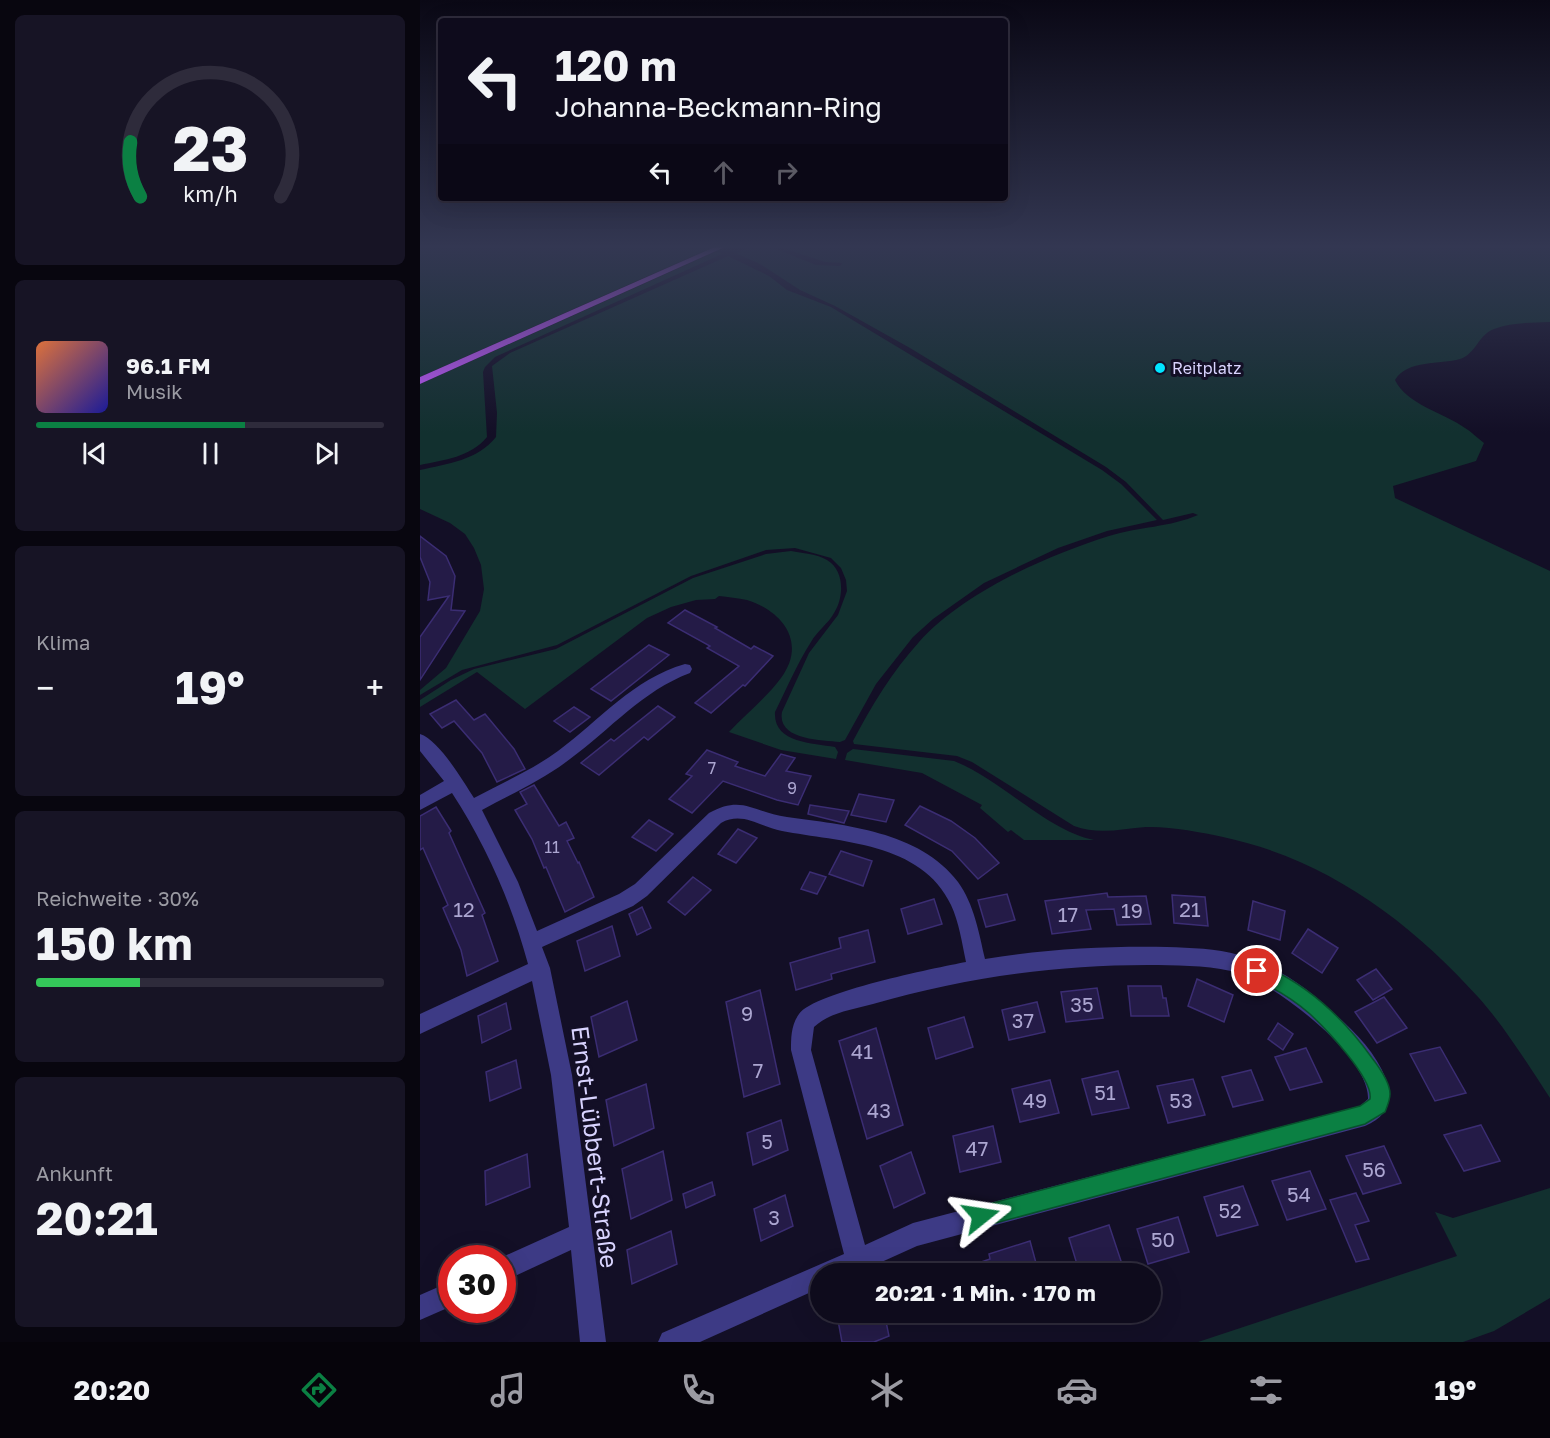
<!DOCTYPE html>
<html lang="de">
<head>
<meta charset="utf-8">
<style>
	:root { --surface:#0e0b1c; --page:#171425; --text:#f1f3f6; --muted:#9b9ba3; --line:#2e2b3b; --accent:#0b8043 }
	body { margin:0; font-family:"Golos Text",sans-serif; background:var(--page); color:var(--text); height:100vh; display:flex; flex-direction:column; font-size:22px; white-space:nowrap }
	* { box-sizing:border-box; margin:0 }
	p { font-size:20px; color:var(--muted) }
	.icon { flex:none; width:33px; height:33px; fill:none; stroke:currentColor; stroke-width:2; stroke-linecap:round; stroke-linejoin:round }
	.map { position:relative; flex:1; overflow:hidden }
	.drawer { display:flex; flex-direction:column; gap:15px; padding:15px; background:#08060f; width:420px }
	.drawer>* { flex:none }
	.guide { position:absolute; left:18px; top:18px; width:570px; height:183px; border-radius:6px; box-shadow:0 6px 24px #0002,0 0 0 2px var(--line); background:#0e0b1c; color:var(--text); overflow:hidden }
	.speed { position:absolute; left:18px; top:1245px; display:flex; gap:12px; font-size:30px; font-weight:700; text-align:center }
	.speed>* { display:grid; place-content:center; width:78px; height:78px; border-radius:50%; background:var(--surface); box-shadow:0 6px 24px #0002,0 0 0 2px var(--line); line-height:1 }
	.speed .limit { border:9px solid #d22; background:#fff; color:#111 }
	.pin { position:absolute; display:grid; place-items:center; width:51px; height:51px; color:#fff; margin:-26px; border:3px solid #fff; border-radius:50%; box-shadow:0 2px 6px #0007 }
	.me { position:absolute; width:66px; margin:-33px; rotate:75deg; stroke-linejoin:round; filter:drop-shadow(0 0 4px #0008) }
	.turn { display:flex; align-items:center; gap:21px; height:126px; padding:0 18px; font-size:27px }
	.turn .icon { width:78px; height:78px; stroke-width:2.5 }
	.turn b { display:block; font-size:42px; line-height:51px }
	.lanes { display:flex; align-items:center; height:57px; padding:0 18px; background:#0003; justify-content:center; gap:30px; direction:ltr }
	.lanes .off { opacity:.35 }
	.big { font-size:45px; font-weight:700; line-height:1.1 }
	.drawer .card { flex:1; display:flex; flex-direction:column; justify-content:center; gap:9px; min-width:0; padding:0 21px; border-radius:9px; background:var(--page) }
	.drawer .dial { align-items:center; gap:0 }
	.dial svg { height:156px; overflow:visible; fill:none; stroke:var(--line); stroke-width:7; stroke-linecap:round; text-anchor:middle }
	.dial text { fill:var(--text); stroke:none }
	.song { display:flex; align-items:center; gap:18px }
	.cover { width:72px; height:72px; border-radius:9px; background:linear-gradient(135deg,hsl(20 70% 55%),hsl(240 70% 35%)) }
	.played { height:6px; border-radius:3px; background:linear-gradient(90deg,var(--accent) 60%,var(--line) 60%) }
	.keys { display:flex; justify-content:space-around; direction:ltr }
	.heat { display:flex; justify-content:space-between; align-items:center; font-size:33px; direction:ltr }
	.charge { height:9px; border-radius:4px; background:linear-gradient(90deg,#34c759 30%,var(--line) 0) }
	.trip { position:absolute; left:390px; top:1263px; width:351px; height:60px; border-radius:30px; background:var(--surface); box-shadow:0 6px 24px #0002,0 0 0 2px var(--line); font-weight:700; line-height:60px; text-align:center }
	.menu { display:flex; height:96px; justify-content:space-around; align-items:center; background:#06040b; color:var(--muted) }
	.menu .icon { width:42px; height:42px }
	.menu .selected { color:var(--accent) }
	.menu b { font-size:27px; color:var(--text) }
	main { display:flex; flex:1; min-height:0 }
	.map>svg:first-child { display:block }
	.green { fill:#12302f }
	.building { fill:#241b47; stroke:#3b2d73; stroke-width:1.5 }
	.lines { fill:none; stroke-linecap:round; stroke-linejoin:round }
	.minor { fill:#3d3a85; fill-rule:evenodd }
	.major { fill:#c25bff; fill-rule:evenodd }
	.route { fill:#0b8043; stroke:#07532c; stroke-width:1.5 }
	.poi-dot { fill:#00e5ff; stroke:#130f26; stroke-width:2 }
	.labels { text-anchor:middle; stroke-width:6; stroke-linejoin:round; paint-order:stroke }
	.far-poi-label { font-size:16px; fill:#d9d4ff; stroke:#130f26; text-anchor:start }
	.number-label { font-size:16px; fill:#aca6d1 }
	.near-number-label { font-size:20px; fill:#aca6d1 }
	.near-street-label { font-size:24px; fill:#d9d4ff; stroke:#130f26 }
</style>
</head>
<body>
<main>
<section class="drawer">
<div class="card dial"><svg viewBox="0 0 100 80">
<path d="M14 69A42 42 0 1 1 86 69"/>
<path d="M14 69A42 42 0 0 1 9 41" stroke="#0b8043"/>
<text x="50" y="56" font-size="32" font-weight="700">23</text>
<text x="50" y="72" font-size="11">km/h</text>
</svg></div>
<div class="card">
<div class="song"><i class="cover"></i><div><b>96.1 FM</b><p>Musik</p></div></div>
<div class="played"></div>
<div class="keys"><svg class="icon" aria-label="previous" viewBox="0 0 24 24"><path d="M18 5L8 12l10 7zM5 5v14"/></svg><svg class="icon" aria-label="pause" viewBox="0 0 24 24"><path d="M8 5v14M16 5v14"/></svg><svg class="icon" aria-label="next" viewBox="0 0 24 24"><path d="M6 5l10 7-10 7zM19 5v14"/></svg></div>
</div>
<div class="card"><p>Klima</p>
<div class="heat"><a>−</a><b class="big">19°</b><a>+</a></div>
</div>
<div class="card"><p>Reichweite · 30%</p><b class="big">150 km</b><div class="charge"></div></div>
<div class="card"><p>Ankunft</p><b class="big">20:21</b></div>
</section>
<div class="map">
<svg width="1130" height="1342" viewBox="0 0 1130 1342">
	<rect width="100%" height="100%" fill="#130f26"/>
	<g class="green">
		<polygon points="0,246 295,246 0,377"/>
		<path d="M334,246H349L396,265L420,266L422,263L405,262L357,246H1130V322C1112,323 1092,322 1074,329C1058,335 1056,354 1040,359C1020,365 988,359 975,380C986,404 1024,413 1045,428C1052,432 1057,438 1064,443L1056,461L973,486L975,498L1130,571V1098C1109,1066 1084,1026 1059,998C989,920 906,859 803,837C781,832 748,826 726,827C702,829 678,835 654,826L552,762L537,756L434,744L433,741C452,705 472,672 499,642C544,592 626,556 689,536C718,527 751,527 778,515L773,513L743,520L706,482L686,467L490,348L415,306L380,290L340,264L315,253Z"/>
		<path d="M300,252L302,254L75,357L65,367L63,372L67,437C51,457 24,460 0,465V384L293,253Z"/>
		<path d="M308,256L349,276L367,290L411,307L682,470L701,484L737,520L687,531L638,548L564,583L513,619L493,637L456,684L425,740L420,742C401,740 357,740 362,712L389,653L418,615L427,591L426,580L421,568L411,558L375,548L346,550L271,576L137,645L42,670L0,695V690L26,668L60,611L64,589L61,565L54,548L45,534L30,523L0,509V470C27,464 58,460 76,437L77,413L72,366L90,353Z"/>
		<path d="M371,551C382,553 397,554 407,560C425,571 424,597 414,613C408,624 397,631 391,642C377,664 367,688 355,712C353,743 392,743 415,747L418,752L416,759L361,750L309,732C326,714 347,697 361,678C387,643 363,611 327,600C318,598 308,597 299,596L295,599L276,600L251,607L227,618L105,709L57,672L0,707V700L31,680L54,669L136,649L273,578L346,554Z"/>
		<path d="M433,749L534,761C582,780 627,831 674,840H604L591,830L588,832L560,808L562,805L502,773L425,760L427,753Z"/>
		<polygon points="1130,1188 1130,1298 1074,1331 1043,1342 778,1342 1037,1256 1015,1212 1033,1218"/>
	</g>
	<g class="building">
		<polygon points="0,536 26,556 35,576 31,610 45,611 0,680 0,637 29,596 8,600 10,582 0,557"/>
		<polygon points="265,610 297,627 295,628 331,649 334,646 353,656 325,686 323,685 291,713 275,703 319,666 287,648 290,646 248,623"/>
		<polygon points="229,645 249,655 191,701 171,689"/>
		<polygon points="36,700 54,720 65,714 94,749 105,769 77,782 62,753 34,721 22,728 10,714"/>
		<polygon points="238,706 255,717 228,740 224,737 179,775 161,763 191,739 194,741"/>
		<polygon points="154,707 170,717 150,732 134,721"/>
		<polygon points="287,750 318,762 315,766 345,776 361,754 375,758 366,771 391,776 378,805 357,800 303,781 272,813 249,799 272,776 266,774"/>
		<polygon points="114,785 139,826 146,822 154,838 147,841 158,863 159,862 174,897 145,912 126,867 124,868 112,839 95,810 107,804 100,792"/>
		<polygon points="439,794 474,800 466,822 431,815"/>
		<polygon points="390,805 429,811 424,823 388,814"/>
		<polygon points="500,806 531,821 555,838 579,863 558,879 532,851 485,825"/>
		<polygon points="16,807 31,831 29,833 65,913 62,915 78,961 47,976 41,950 23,908 28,905 3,848 0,850 0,816"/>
		<polygon points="229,820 253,834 236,851 212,837"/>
		<polygon points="318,829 337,838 316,863 298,854"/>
		<polygon points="421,851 452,861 443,886 409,874"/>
		<polygon points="390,872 406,877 397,894 381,889"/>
		<polygon points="273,877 291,890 265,915 248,902"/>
		<polygon points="687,893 688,897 726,896 731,924 697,925 694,909 666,910 671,929 632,934 625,901"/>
		<polygon points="587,894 595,920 566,927 558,900"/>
		<polygon points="752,895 785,897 788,926 754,923"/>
		<polygon points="514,899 522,924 488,934 481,909"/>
		<polygon points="833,901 865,911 860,940 828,930"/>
		<polygon points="222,907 231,928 217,935 209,914"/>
		<polygon points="192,926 200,956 165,971 157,941"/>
		<polygon points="888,929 918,948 902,973 872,953"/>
		<polygon points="448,930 455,962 411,974 412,979 376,990 370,963 421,948 419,938"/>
		<polygon points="956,969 972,989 953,1000 937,980"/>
		<polygon points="777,979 813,995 804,1022 768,1006"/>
		<polygon points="708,986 741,986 743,998 746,998 749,1016 711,1016"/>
		<polygon points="677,988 683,1018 646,1022 641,992"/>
		<polygon points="340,990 360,1084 324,1097 306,1002"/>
		<polygon points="964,997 987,1028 957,1043 935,1012"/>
		<polygon points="207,1001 217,1040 179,1057 171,1017"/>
		<polygon points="617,1002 625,1032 589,1040 582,1010"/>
		<polygon points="86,1003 91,1029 62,1043 58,1016"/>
		<polygon points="544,1017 553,1047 516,1059 508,1028"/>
		<polygon points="858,1023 873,1034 863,1050 848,1039"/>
		<polygon points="456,1028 483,1125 447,1139 419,1041"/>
		<polygon points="1020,1047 1046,1093 1015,1101 990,1054"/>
		<polygon points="886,1048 902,1082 870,1090 855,1057"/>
		<polygon points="96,1060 101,1088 70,1101 66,1072"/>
		<polygon points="831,1070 843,1100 813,1107 802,1077"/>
		<polygon points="698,1071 709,1108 672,1115 662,1079"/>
		<polygon points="773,1079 785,1115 748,1123 737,1086"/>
		<polygon points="630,1080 639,1113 600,1122 592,1089"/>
		<polygon points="226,1084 234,1128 194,1146 186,1100"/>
		<polygon points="361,1120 368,1150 333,1165 327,1133"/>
		<polygon points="1061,1125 1080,1161 1044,1171 1024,1135"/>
		<polygon points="573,1126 581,1162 540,1172 533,1136"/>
		<polygon points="964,1146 981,1183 943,1194 926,1156"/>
		<polygon points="243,1151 252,1200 211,1219 202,1169"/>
		<polygon points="491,1152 505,1193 474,1208 460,1166"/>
		<polygon points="107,1154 110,1187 66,1205 65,1171"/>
		<polygon points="890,1171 906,1209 867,1220 852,1181"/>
		<polygon points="292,1182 295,1195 266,1208 263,1194"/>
		<polygon points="823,1186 838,1225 797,1236 784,1197"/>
		<polygon points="936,1193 949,1221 935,1225 949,1259 936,1262 910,1200"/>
		<polygon points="365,1195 373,1226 341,1241 334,1209"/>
		<polygon points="758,1217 769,1252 728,1264 717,1229"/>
		<polygon points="689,1225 703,1267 684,1274 660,1274 649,1238"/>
		<polygon points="251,1231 257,1264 212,1284 207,1250"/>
		<polygon points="610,1241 619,1274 535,1274 535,1271 570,1259 569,1254"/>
		<polygon points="425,1312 464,1312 469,1336 454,1342 422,1342 417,1315"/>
	</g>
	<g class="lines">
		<g class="minor">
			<path d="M265,664L270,665L272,669L270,673C222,691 191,729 150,759C123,780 91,794 62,810L98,882L117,931L199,894L215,884L289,813C323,794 334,813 367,817C424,825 500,831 538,882C554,904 559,933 565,959C625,949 686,946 747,947C771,948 796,948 819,955C857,966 888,988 916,1015C936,1033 956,1053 966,1079C974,1101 967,1117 945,1126L497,1246L435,1274H400V1288L280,1342H238L242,1333L424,1254L371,1050C371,1038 371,1025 379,1014C395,992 515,968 546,962C542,943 539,922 531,905C502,842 419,842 362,831C340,827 323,811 301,823L227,896L213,906L122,947L130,968L152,1075L186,1342H160L151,1250L82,1282V1258H80L149,1227L131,1075L112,981L0,1034V1014L108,964C92,904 66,845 32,793L0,810V795L24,781L0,751V734C19,740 43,781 54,798C82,783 112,770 138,751C180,720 213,679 265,664ZM738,965C766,966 794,965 821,974C858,986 950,1057 948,1099L940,1106L493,1223L445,1245L391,1050L394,1027C410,1012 432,1010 453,1004C547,977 640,964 738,965Z"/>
			<polygon points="32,1281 32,1306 0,1320 0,1295"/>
		</g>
		<polygon class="major" points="297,246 307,246 0,384 0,377"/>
	</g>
	<linearGradient id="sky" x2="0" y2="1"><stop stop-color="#0a0815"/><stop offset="0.57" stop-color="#333752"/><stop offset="1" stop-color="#333752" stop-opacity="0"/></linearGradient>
	<rect width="1130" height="433" fill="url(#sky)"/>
	<path class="route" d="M837,963C885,982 922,1016 952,1058C959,1067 970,1082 970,1094C970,1100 967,1107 965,1112L945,1124L561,1227L554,1224L550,1216L554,1209L561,1206L940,1106L950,1099C954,1079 905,1028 890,1014C873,999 851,986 830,977L828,971L830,965Z"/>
	<circle class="poi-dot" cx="740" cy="368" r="6"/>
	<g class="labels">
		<g class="far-poi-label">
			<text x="752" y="374">Reitplatz</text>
		</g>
		<g class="number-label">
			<text x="292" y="774">7</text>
			<text x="372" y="794">9</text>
			<text x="132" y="853">11</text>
		</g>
		<g class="near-number-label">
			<text x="44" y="917">12</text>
			<text x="770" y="917">21</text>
			<text x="712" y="918">19</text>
			<text x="648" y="922">17</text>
			<text x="662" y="1012">35</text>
			<text x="327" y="1021">9</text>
			<text x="603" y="1028">37</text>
			<text x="442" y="1059">41</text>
			<text x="338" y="1078">7</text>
			<text x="685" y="1100">51</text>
			<text x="615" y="1108">49</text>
			<text x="761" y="1108">53</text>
			<text x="459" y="1118">43</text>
			<text x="347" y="1149">5</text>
			<text x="557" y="1156">47</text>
			<text x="954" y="1177">56</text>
			<text x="879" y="1202">54</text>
			<text x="810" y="1218">52</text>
			<text x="354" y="1225">3</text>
			<text x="743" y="1247">50</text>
		</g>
		<g class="near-street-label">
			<text transform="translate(174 1147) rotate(83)" y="8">Ernst-Lübbert-Straße</text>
		</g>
	</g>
</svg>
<div class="speed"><div class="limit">30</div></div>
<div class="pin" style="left:837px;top:971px;background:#d93025"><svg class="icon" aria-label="arrive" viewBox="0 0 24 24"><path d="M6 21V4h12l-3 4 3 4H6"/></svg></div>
<svg class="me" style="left:561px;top:1216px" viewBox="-20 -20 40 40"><path d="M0-17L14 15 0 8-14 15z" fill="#0b8043" stroke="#fff" stroke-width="4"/></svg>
<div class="trip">20:21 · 1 Min. · 170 m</div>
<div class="guide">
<div class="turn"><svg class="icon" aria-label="left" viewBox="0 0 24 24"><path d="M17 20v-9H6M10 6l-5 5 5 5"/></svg><div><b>120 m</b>Johanna-Beckmann-Ring</div></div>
<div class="lanes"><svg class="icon" aria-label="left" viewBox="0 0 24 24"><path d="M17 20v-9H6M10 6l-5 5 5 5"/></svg><svg class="icon off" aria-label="ahead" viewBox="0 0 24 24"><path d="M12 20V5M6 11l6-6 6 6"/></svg><svg class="icon off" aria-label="right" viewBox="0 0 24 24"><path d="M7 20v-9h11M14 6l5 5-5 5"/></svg></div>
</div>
</div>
</main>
<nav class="menu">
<b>20:20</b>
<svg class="icon selected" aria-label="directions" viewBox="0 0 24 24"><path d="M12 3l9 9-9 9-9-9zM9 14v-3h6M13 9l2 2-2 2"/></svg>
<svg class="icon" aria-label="music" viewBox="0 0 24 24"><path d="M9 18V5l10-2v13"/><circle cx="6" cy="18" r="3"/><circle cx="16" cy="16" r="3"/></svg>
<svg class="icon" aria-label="phone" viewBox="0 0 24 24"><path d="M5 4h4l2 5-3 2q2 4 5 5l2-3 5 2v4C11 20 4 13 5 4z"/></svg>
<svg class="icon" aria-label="climate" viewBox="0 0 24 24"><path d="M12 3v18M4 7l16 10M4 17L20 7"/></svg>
<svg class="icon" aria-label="car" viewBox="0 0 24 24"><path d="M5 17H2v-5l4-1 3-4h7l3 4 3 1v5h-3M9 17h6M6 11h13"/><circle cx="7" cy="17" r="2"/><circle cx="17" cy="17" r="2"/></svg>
<svg class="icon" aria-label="filters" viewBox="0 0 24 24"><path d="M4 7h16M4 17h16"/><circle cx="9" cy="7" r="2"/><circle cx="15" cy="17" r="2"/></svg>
<b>19°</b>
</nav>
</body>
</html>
